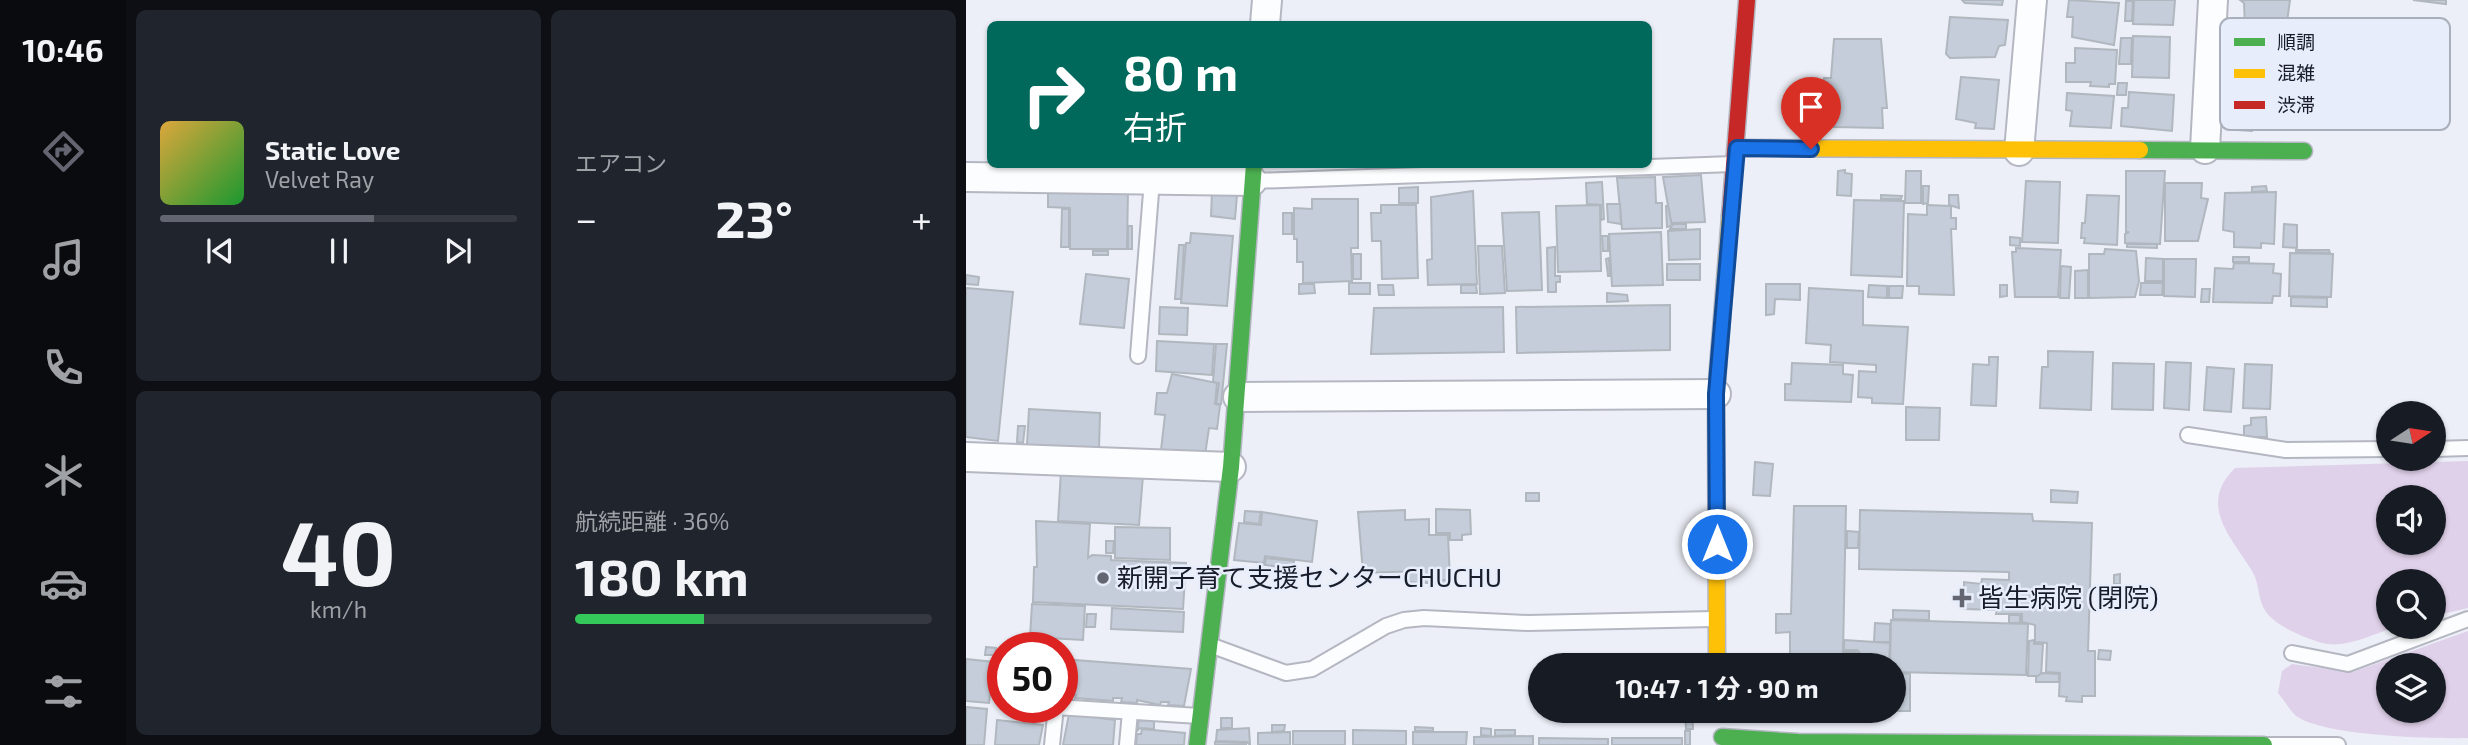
<!DOCTYPE html>
<html lang="ja">
<head>
<meta charset="utf-8">
<style>
	:root { --surface:#171b24; --page:#20242c; --text:#f1f3f6; --muted:#9ea1a6; --line:#363941; --accent:#636671 }
	body { margin:0; font-family:"Exo 2","Noto Sans JP",sans-serif; background:var(--page); color:var(--text); height:100vh; display:flex; flex-direction:column; font-size:26px; white-space:nowrap }
	* { box-sizing:border-box; margin:0 }
	p { font-size:23px; color:var(--muted) }
	.icon { flex:none; width:38px; height:38px; fill:none; stroke:currentColor; stroke-width:2; stroke-linecap:round; stroke-linejoin:round }
	.map { position:relative; flex:1; overflow:hidden }
	.drawer { display:flex; flex-direction:column; gap:10px; padding:10px; background:#0d0f14; width:840px }
	.drawer>* { flex:none }
	.hud { position:absolute; left:21px; top:21px; width:665px; height:147px; border-radius:10px; box-shadow:0 2px 5px #0004; background:#00695c; color:#fff; overflow:hidden }
	.needle { width:46px; rotate:78deg }
	.tools { position:absolute; left:1410px; top:401px; display:grid; gap:14px }
	.tools a { display:grid; place-items:center; width:70px; height:70px; border-radius:50%; background:var(--surface); box-shadow:0 2px 5px #0004; font-size:35px }
	.speed { position:absolute; left:21px; top:632px; display:flex; gap:14px; font-size:35px; font-weight:700; text-align:center }
	.speed>* { display:grid; place-content:center; width:91px; height:91px; border-radius:50%; background:var(--surface); box-shadow:0 2px 5px #0004; line-height:1 }
	.speed .limit { border:10px solid #d22; background:#fff; color:#111 }
	.pin { position:absolute; display:grid; place-items:center; width:60px; height:60px; color:#fff; margin:-72px -30px; border-radius:50% 50% 50% 0; rotate:-45deg; box-shadow:0 0 7px #0007 }
	.pin .icon { rotate:45deg }
	.me { position:absolute; width:77px; margin:-38px; rotate:0deg; stroke-linejoin:round; filter:drop-shadow(0 0 5px #0008) }
	.turn { display:flex; align-items:center; gap:24px; height:147px; padding:0 21px; font-size:32px }
	.turn .icon { width:91px; height:91px; stroke-width:2.5 }
	.turn b { display:block; font-size:49px; line-height:60px }
	.big { font-size:52px; font-weight:700; line-height:1.1 }
	.drawer .widget { flex:1; display:flex; flex-direction:column; justify-content:center; gap:10px; min-width:0; padding:0 24px; border-radius:10px; background:var(--page) }
	.drawer .dial { align-items:center; gap:0 }
	.dial b { font-size:91px; line-height:1 }
	.song { display:flex; align-items:center; gap:21px }
	.cover { width:84px; height:84px; border-radius:10px; background:linear-gradient(135deg,hsl(40 70% 55%),hsl(130 70% 35%)) }
	.played { height:7px; border-radius:4px; background:linear-gradient(90deg,var(--accent) 60%,var(--line) 60%) }
	.keys { display:flex; justify-content:space-around; direction:ltr }
	.heat { display:flex; justify-content:space-between; align-items:center; font-size:38px; direction:ltr }
	.charge { height:10px; border-radius:5px; background:linear-gradient(90deg,#34c759 36%,var(--line) 0) }
	.drawer .tiles { flex:1; display:grid; gap:10px; grid-template-columns:repeat(2,1fr) }
	.trip { position:absolute; left:562px; top:653px; width:378px; height:70px; border-radius:35px; background:var(--surface); box-shadow:0 2px 5px #0004; font-weight:700; line-height:70px; text-align:center }
	main { display:flex; flex:1; min-height:0 }
	.tabs { display:flex; flex-direction:column; width:126px; justify-content:space-around; align-items:center; background:#090b0e; color:var(--muted) }
	.tabs .icon { width:49px; height:49px }
	.tabs .active { color:var(--accent) }
	.tabs b { font-size:32px; color:var(--text) }
	.map>svg:first-child { display:block }
	.green { fill:#e0d1ea; fill-rule:evenodd }
	.building { fill:#c4cdd9; stroke:#b1b7bf; stroke-width:2 }
	.lines { fill:none; stroke-linecap:round; stroke-linejoin:round }
	.lane-casing { stroke:#b4b7c1; stroke-width:18 }
	.street-casing { stroke:#b4b7c1; stroke-width:32 }
	.fast-casing { stroke:#b4b7c1; stroke-width:19 }
	.slow-casing { stroke:#b4b7c1; stroke-width:19 }
	.jam-casing { stroke:#b4b7c1; stroke-width:19 }
	.lane { stroke:#fcfdfe; stroke-width:14 }
	.street { stroke:#fcfdfe; stroke-width:28 }
	.fast { stroke:#4caf50; stroke-width:16 }
	.slow { stroke:#ffc107; stroke-width:16 }
	.jam { stroke:#c62828; stroke-width:16 }
	.route-casing { stroke:#114b97; stroke-width:18 }
	.route { stroke:#1a73e8; stroke-width:12 }
	.poi-dot { fill:#636671; stroke:#e8edfb; stroke-width:2.5 }
	.labels { text-anchor:middle; stroke-width:5; stroke-linejoin:round; paint-order:stroke }
	.poi-label { font-size:26px; fill:#191d29; stroke:#e8edfb; text-anchor:start }
	.key { fill:#e8edfb; stroke:#aaafbc; stroke-width:2 }
	.key-label { font-size:19px; fill:#191d29 }
</style>
</head>
<body>
<main>
<nav class="tabs">
<b>10:46</b>
<svg class="icon active" aria-label="directions" viewBox="0 0 24 24"><path d="M12 3l9 9-9 9-9-9zM9 14v-3h6M13 9l2 2-2 2"/></svg>
<svg class="icon" aria-label="music" viewBox="0 0 24 24"><path d="M9 18V5l10-2v13"/><circle cx="6" cy="18" r="3"/><circle cx="16" cy="16" r="3"/></svg>
<svg class="icon" aria-label="phone" viewBox="0 0 24 24"><path d="M5 4h4l2 5-3 2q2 4 5 5l2-3 5 2v4C11 20 4 13 5 4z"/></svg>
<svg class="icon" aria-label="climate" viewBox="0 0 24 24"><path d="M12 3v18M4 7l16 10M4 17L20 7"/></svg>
<svg class="icon" aria-label="car" viewBox="0 0 24 24"><path d="M5 17H2v-5l4-1 3-4h7l3 4 3 1v5h-3M9 17h6M6 11h13"/><circle cx="7" cy="17" r="2"/><circle cx="17" cy="17" r="2"/></svg>
<svg class="icon" aria-label="filters" viewBox="0 0 24 24"><path d="M4 7h16M4 17h16"/><circle cx="9" cy="7" r="2"/><circle cx="15" cy="17" r="2"/></svg>
</nav>
<section class="drawer">
<div class="tiles">
<div class="widget">
<div class="song"><i class="cover"></i><div><b>Static Love</b><p>Velvet Ray</p></div></div>
<div class="played"></div>
<div class="keys"><svg class="icon" aria-label="previous" viewBox="0 0 24 24"><path d="M18 5L8 12l10 7zM5 5v14"/></svg><svg class="icon" aria-label="pause" viewBox="0 0 24 24"><path d="M8 5v14M16 5v14"/></svg><svg class="icon" aria-label="next" viewBox="0 0 24 24"><path d="M6 5l10 7-10 7zM19 5v14"/></svg></div>
</div>
<div class="widget"><p>エアコン</p>
<div class="heat"><a>−</a><b class="big">23°</b><a>+</a></div>
</div>
<div class="widget dial"><b>40</b><p>km/h</p></div>
<div class="widget"><p>航続距離 · 36%</p><b class="big">180 km</b><div class="charge"></div></div>
</div>
</section>
<div class="map">
<svg width="1502" height="745" viewBox="0 0 1502 745">
	<rect width="100%" height="100%" fill="#eceff7"/>
	<g class="green">
		<path d="M1502,461V608L1468,616V581H1423V626L1429,627C1408,634 1379,649 1356,643C1339,638 1310,626 1300,612C1291,599 1294,583 1286,571C1266,538 1231,505 1269,468ZM1423,497H1468V542H1423Z"/>
		<path d="M1502,631V738C1467,739 1354,736 1329,715C1323,709 1318,700 1312,693L1316,671L1326,664L1387,672ZM1423,665H1468V710H1423Z"/>
	</g>
	<g class="building">
		<polygon points="996,0 1037,0 1036,5 999,3"/>
		<polygon points="1103,0 1153,3 1148,45 1106,37 1107,17 1101,17"/>
		<polygon points="1168,0 1209,0 1207,25 1167,24"/>
		<polygon points="1274,0 1324,0 1320,29 1279,27 1278,3"/>
		<polygon points="1447,0 1480,0 1480,4"/>
		<polygon points="1160,1 1167,1 1166,21 1159,21"/>
		<polygon points="984,17 1042,20 1039,45 1033,46 1029,57 984,58 980,54"/>
		<polygon points="1167,36 1204,37 1203,78 1166,77"/>
		<polygon points="1155,38 1166,38 1165,64 1153,64"/>
		<polygon points="868,39 915,39 921,108 916,108 917,128 868,127 867,92 858,92 858,78 865,78"/>
		<polygon points="1109,48 1151,50 1149,84 1143,84 1143,87 1124,86 1125,82 1100,82 1100,63 1109,63"/>
		<polygon points="995,77 1033,80 1028,129 1009,128 1010,123 990,119"/>
		<polygon points="1263,77 1323,79 1321,100 1286,131 1272,130 1273,120 1261,119"/>
		<polygon points="1152,83 1161,83 1160,95 1151,95"/>
		<polygon points="1163,92 1208,95 1206,131 1155,126 1156,108 1162,108"/>
		<polygon points="1101,93 1148,96 1145,128 1104,126 1106,111 1100,110"/>
		<polygon points="879,170 879,173 886,174 885,196 871,195 872,171"/>
		<polygon points="940,171 955,171 955,203 939,203"/>
		<polygon points="1160,171 1199,171 1194,244 1159,243 1159,234 1163,232 1160,232"/>
		<polygon points="735,175 739,222 705,223 697,177"/>
		<polygon points="689,177 690,203 696,203 696,228 656,229 651,178"/>
		<polygon points="1060,181 1094,182 1092,243 1056,242"/>
		<polygon points="636,182 638,219 635,220 635,205 621,204 620,183"/>
		<polygon points="1199,183 1236,183 1235,198 1242,199 1232,241 1199,241"/>
		<polygon points="957,186 963,186 962,203 957,204"/>
		<polygon points="1300,186 1301,191 1286,192 1286,187"/>
		<polygon points="452,187 452,203 433,203 433,188"/>
		<polygon points="82,188 162,189 161,249 104,249 104,208 82,207"/>
		<polygon points="507,191 511,284 462,285 461,260 466,259 465,197"/>
		<polygon points="246,192 271,195 269,219 245,216"/>
		<polygon points="1310,192 1308,244 1295,243 1295,248 1268,247 1268,232 1257,230 1259,193"/>
		<polygon points="915,195 936,196 935,199 915,199"/>
		<polygon points="983,195 992,195 993,208 983,205"/>
		<polygon points="1121,195 1153,196 1151,245 1118,243 1119,238 1115,238 1116,223 1119,223"/>
		<polygon points="346,199 392,199 392,248 385,248 386,281 337,283 337,262 331,262 331,239 328,239 328,208 346,209"/>
		<polygon points="888,200 938,201 936,277 885,275"/>
		<polygon points="641,204 654,204 655,224 642,222"/>
		<polygon points="415,205 450,205 452,278 416,279 415,241 406,241 405,213 415,213"/>
		<polygon points="634,205 635,271 592,272 590,206"/>
		<polygon points="961,205 985,206 985,218 990,218 990,229 985,229 988,295 953,294 953,286 941,286 942,214 961,215"/>
		<polygon points="700,206 702,206 706,226 701,227"/>
		<polygon points="96,209 103,209 103,247 95,247"/>
		<polygon points="573,212 576,290 541,291 536,213"/>
		<rect x="317" y="213" width="9" height="21"/>
		<polygon points="707,224 720,224 720,229 704,229"/>
		<polygon points="1318,224 1331,225 1331,248 1317,247"/>
		<rect x="162" y="226" width="4" height="23"/>
		<polygon points="734,229 734,259 703,260 702,231"/>
		<polygon points="695,232 697,285 646,286 643,234"/>
		<polygon points="225,233 267,236 261,306 215,303 220,243 224,243"/>
		<polygon points="636,236 642,236 642,251 637,251"/>
		<polygon points="1044,237 1054,238 1054,246 1044,245"/>
		<polygon points="1161,244 1191,244 1191,248 1161,247"/>
		<polygon points="213,245 218,245 215,299 209,299"/>
		<polygon points="512,246 536,246 539,293 514,294"/>
		<polygon points="589,247 589,276 594,276 594,282 590,282 590,292 582,292 581,248"/>
		<polygon points="1050,248 1095,250 1092,297 1049,297 1046,252 1050,252"/>
		<polygon points="1139,249 1170,251 1173,281 1169,297 1123,298 1123,254 1138,254"/>
		<polygon points="1330,250 1363,250 1364,253 1330,252"/>
		<rect x="127" y="251" width="15" height="4"/>
		<polygon points="1324,253 1367,254 1365,297 1323,296"/>
		<rect x="387" y="254" width="8" height="25"/>
		<rect x="1267" y="257" width="16" height="5"/>
		<polygon points="643,258 644,276 642,276 640,259"/>
		<polygon points="1180,258 1197,259 1197,281 1179,281"/>
		<polygon points="1198,259 1230,259 1229,297 1198,296"/>
		<polygon points="1268,263 1308,264 1307,273 1315,274 1314,296 1307,296 1306,303 1247,302 1249,268 1267,269"/>
		<rect x="701" y="264" width="33" height="16"/>
		<polygon points="1095,266 1105,267 1103,298 1094,298"/>
		<polygon points="1122,270 1122,298 1109,298 1109,271"/>
		<polygon points="120,274 163,279 158,328 114,324"/>
		<polygon points="0,275 13,277 12,285 0,284"/>
		<rect x="383" y="283" width="21" height="11"/>
		<polygon points="1175,283 1197,283 1196,295 1174,295"/>
		<polygon points="333,284 348,284 349,293 333,294"/>
		<polygon points="800,284 834,284 834,300 809,299 808,314 800,315"/>
		<polygon points="412,285 427,285 428,295 413,295"/>
		<polygon points="495,285 510,285 511,293 495,293"/>
		<polygon points="903,285 921,286 921,298 902,297"/>
		<polygon points="1034,285 1041,285 1041,296 1034,297"/>
		<polygon points="923,286 937,286 936,298 923,298"/>
		<polygon points="0,288 47,292 32,441 0,437"/>
		<polygon points="843,288 897,291 897,325 942,327 937,404 906,403 906,398 892,397 893,371 910,372 910,365 864,362 865,345 840,343"/>
		<polygon points="1236,289 1244,289 1243,302 1235,302"/>
		<polygon points="641,293 661,295 662,301 641,302"/>
		<polygon points="1325,297 1361,298 1361,307 1325,306"/>
		<polygon points="704,305 704,350 551,353 550,307"/>
		<polygon points="194,307 222,308 221,335 193,334"/>
		<polygon points="537,307 538,352 405,354 408,308"/>
		<polygon points="191,341 248,344 246,375 190,371"/>
		<polygon points="250,344 261,344 255,404 250,404 253,383 247,382"/>
		<polygon points="1082,351 1127,352 1125,410 1074,408 1076,367 1082,367"/>
		<polygon points="1023,357 1032,357 1030,406 1005,405 1007,364 1023,365"/>
		<polygon points="1200,362 1225,363 1223,410 1198,408"/>
		<polygon points="826,363 877,365 877,374 887,375 885,402 819,400 819,384 825,384"/>
		<polygon points="1147,363 1188,364 1187,410 1146,409"/>
		<polygon points="1279,364 1306,365 1304,409 1277,408"/>
		<polygon points="1241,367 1268,369 1265,412 1238,410"/>
		<polygon points="206,374 251,383 249,404 254,405 251,429 243,428 239,455 195,450 199,415 189,414 191,393 201,393"/>
		<polygon points="940,407 974,408 973,440 940,440"/>
		<polygon points="63,409 134,413 133,448 61,445"/>
		<polygon points="1300,417 1301,437 1278,437 1278,426 1285,425 1285,418"/>
		<polygon points="52,426 59,426 57,443 51,442"/>
		<polygon points="789,462 807,464 804,496 787,495"/>
		<polygon points="95,471 177,475 173,525 92,521"/>
		<polygon points="1085,490 1112,492 1111,503 1085,502"/>
		<rect x="560" y="493" width="13" height="8"/>
		<polygon points="828,506 880,506 877,652 890,652 894,655 894,665 824,665 824,632 810,633 810,614 825,614"/>
		<polygon points="470,509 504,510 505,534 496,535 496,540 484,540 484,533 470,533"/>
		<polygon points="439,510 439,520 463,519 463,535 482,535 484,580 457,580 456,571 397,573 392,512"/>
		<polygon points="894,510 1066,514 1067,521 1126,523 1122,651 1129,651 1129,696 1116,696 1116,702 1100,701 1101,697 1093,696 1094,673 1080,672 1081,643 1069,642 1069,625 1056,622 1056,614 1030,614 1031,610 998,609 998,582 1015,584 1016,579 1043,580 1043,572 893,569"/>
		<polygon points="279,511 295,512 293,524 278,522"/>
		<polygon points="296,512 351,521 346,562 299,556 298,563 268,560 273,523 295,525"/>
		<polygon points="70,521 124,524 122,558 126,555 145,556 145,560 220,563 217,609 67,602 68,567 71,567"/>
		<polygon points="149,527 204,528 204,560 149,558"/>
		<polygon points="881,531 893,532 892,548 881,548"/>
		<polygon points="140,541 148,541 147,553 140,553"/>
		<polygon points="300,558 328,561 327,569 293,564 299,564"/>
		<polygon points="456,572 456,581 482,580 482,584 441,582 440,573"/>
		<polygon points="1154,574 1154,584 1148,584 1148,575"/>
		<polygon points="66,604 119,606 117,640 64,637"/>
		<polygon points="146,608 218,612 217,632 145,629"/>
		<polygon points="927,610 963,611 963,620 927,619"/>
		<polygon points="121,614 130,614 129,627 120,627"/>
		<rect x="1043" y="615" width="11" height="8"/>
		<polygon points="925,620 1062,624 1060,675 928,672 928,665 924,665"/>
		<polygon points="909,623 924,624 924,642 908,642"/>
		<polygon points="878,640 924,643 923,665 895,665 895,654 891,650 878,650"/>
		<polygon points="1068,640 1068,644 1077,644 1075,676 1062,676 1063,641"/>
		<polygon points="20,647 30,648 29,655 19,655"/>
		<polygon points="1133,650 1145,651 1144,660 1132,659"/>
		<polygon points="0,659 28,662 23,703 0,701"/>
		<polygon points="96,659 225,669 218,706 202,705 203,702 195,702 194,705 171,700 171,703 155,702 156,698 147,698 147,701 109,698 110,695 96,697"/>
		<polygon points="928,672 944,674 944,711 904,711 928,710"/>
		<polygon points="1076,673 1093,674 1093,682 1070,682 1070,677"/>
		<polygon points="0,707 21,709 18,745 0,745"/>
		<rect x="820" y="710" width="27" height="11"/>
		<polygon points="719,711 726,711 727,729 720,729"/>
		<polygon points="103,714 149,720 147,745 97,745"/>
		<rect x="255" y="718" width="11" height="10"/>
		<polygon points="31,720 77,725 73,745 29,745"/>
		<polygon points="173,720 188,721 188,729 174,728 171,731"/>
		<polygon points="306,725 319,725 318,731 306,732"/>
		<polygon points="449,727 467,728 467,731 449,731"/>
		<polygon points="283,728 284,745 281,742 250,741 251,730"/>
		<polygon points="515,728 525,729 525,736 515,735"/>
		<polygon points="176,729 219,733 218,745 170,745 171,734 175,734"/>
		<polygon points="387,730 440,731 440,745 387,745"/>
		<polygon points="529,730 549,730 549,735 529,736"/>
		<rect x="327" y="731" width="52" height="14"/>
		<rect x="719" y="731" width="5" height="14"/>
		<polygon points="324,732 324,745 292,745 292,733"/>
		<polygon points="447,732 501,732 500,745 447,745"/>
		<polygon points="567,736 567,745 508,745 508,737"/>
		<polygon points="573,738 642,739 642,745 573,745"/>
		<rect x="646" y="738" width="70" height="7"/>
		<polygon points="249,742 280,743 280,745 249,745"/>
	</g>
	<g class="lines">
		<defs>
			<g id="lane">
				<polyline points="287,181 767,164"/>
				<polyline points="172,356 186,180"/>
				<polyline points="1222,435 1320,450 1423,449"/>
				<polyline points="1468,449 1502,448"/>
				<polyline points="244,645 320,673 346,669 420,626 438,620 458,618 562,623 748,619"/>
				<polyline points="1326,653 1382,664 1502,619"/>
				<polyline points="86,745 90,707 233,716"/>
				<polyline points="161,745 164,712"/>
				<polyline points="1300,745 1372,745"/>
			</g>
			<g id="street">
				<polyline points="299,24 301,0"/>
				<polyline points="1239,149 1247,0"/>
				<polyline points="1053,151 1066,0"/>
				<polyline points="0,177 286,181"/>
				<polyline points="272,397 750,394"/>
				<polyline points="0,457 265,467"/>
			</g>
			<g id="fast">
				<polyline points="1174,150 1338,151"/>
				<polyline points="756,737 832,742 1298,745"/>
				<polyline points="231,745 265,467 288,164"/>
			</g>
			<g id="slow">
				<polyline points="771,148 1174,150"/>
				<polyline points="751,665 750,394 764,216"/>
			</g>
			<polyline id="jam" points="764,216 781,0"/>
		</defs>
		<use href="#lane" class="lane-casing"/>
		<use href="#street" class="street-casing"/>
		<use href="#fast" class="fast-casing"/>
		<use href="#slow" class="slow-casing"/>
		<use href="#jam" class="jam-casing"/>
		<use href="#lane" class="lane"/>
		<use href="#street" class="street"/>
		<use href="#fast" class="fast"/>
		<use href="#slow" class="slow"/>
		<use href="#jam" class="jam"/>
	</g>
	<g class="lines">
		<defs>
			<polyline id="route" points="751,544 750,394 771,148 845,149"/>
		</defs>
		<use href="#route" class="route-casing"/>
		<use href="#route" class="route"/>
	</g>
	<g class="poi-dot">
		<circle cx="137" cy="578" r="7"/>
		<path d="M992.5 587.5h7v7h7v7h-7v7h-7v-7h-7v-7h7z"/>
	</g>
	<g class="labels">
		<g class="poi-label">
			<text x="151" y="587">新開子育て支援センターCHUCHU</text>
			<text x="1012" y="607">皆生病院 (閉院)</text>
		</g>
	</g>
	<rect x="1254" y="18" width="230" height="112" rx="10" class="key"/>
	<rect x="1268" y="38" width="31" height="8" fill="#4caf50"/>
	<rect x="1268" y="69" width="31" height="9" fill="#ffc107"/>
	<rect x="1268" y="101" width="31" height="8" fill="#c62828"/>
	<g class="key-label">
		<text x="1311" y="49">順調</text>
		<text x="1311" y="80">混雑</text>
		<text x="1311" y="112">渋滞</text>
	</g>
</svg>
<div class="tools">
<a><svg class="needle" viewBox="-14 -14 28 28"><path d="M0-13l5 13h-10z" fill="#e53935"/><path d="M0 13l5-13h-10z" fill="#9ea1a6"/></svg></a>
<a><svg class="icon" aria-label="sound" viewBox="0 0 24 24"><path d="M4 9h4l5-4v14l-5-4H4zM17 9q2 3 0 6"/></svg></a>
<a><svg class="icon" aria-label="search" viewBox="0 0 24 24"><circle cx="10" cy="10" r="6"/><path d="M15 15l6 6"/></svg></a>
<a><svg class="icon" aria-label="layers" viewBox="0 0 24 24"><path d="M12 4l9 5-9 5-9-5zM3 14l9 5 9-5"/></svg></a>
</div>
<div class="speed"><div class="limit">50</div></div>
<div class="pin" style="left:845px;top:149px;background:#d93025"><svg class="icon" aria-label="arrive" viewBox="0 0 24 24"><path d="M6 21V4h12l-3 4 3 4H6"/></svg></div>
<svg class="me" style="left:751px;top:544px" viewBox="-20 -20 40 40"><circle r="17" fill="#1a73e8" stroke="#fff" stroke-width="3"/><path d="M0-11L8 9 0 5-8 9z" fill="#fff"/></svg>
<div class="trip">10:47 · 1 分 · 90 m</div>
<div class="hud">
<div class="turn"><svg class="icon" aria-label="right" viewBox="0 0 24 24"><path d="M7 20v-9h11M14 6l5 5-5 5"/></svg><div><b>80 m</b>右折</div></div>
</div>
</div>
</main>
</body>
</html>
